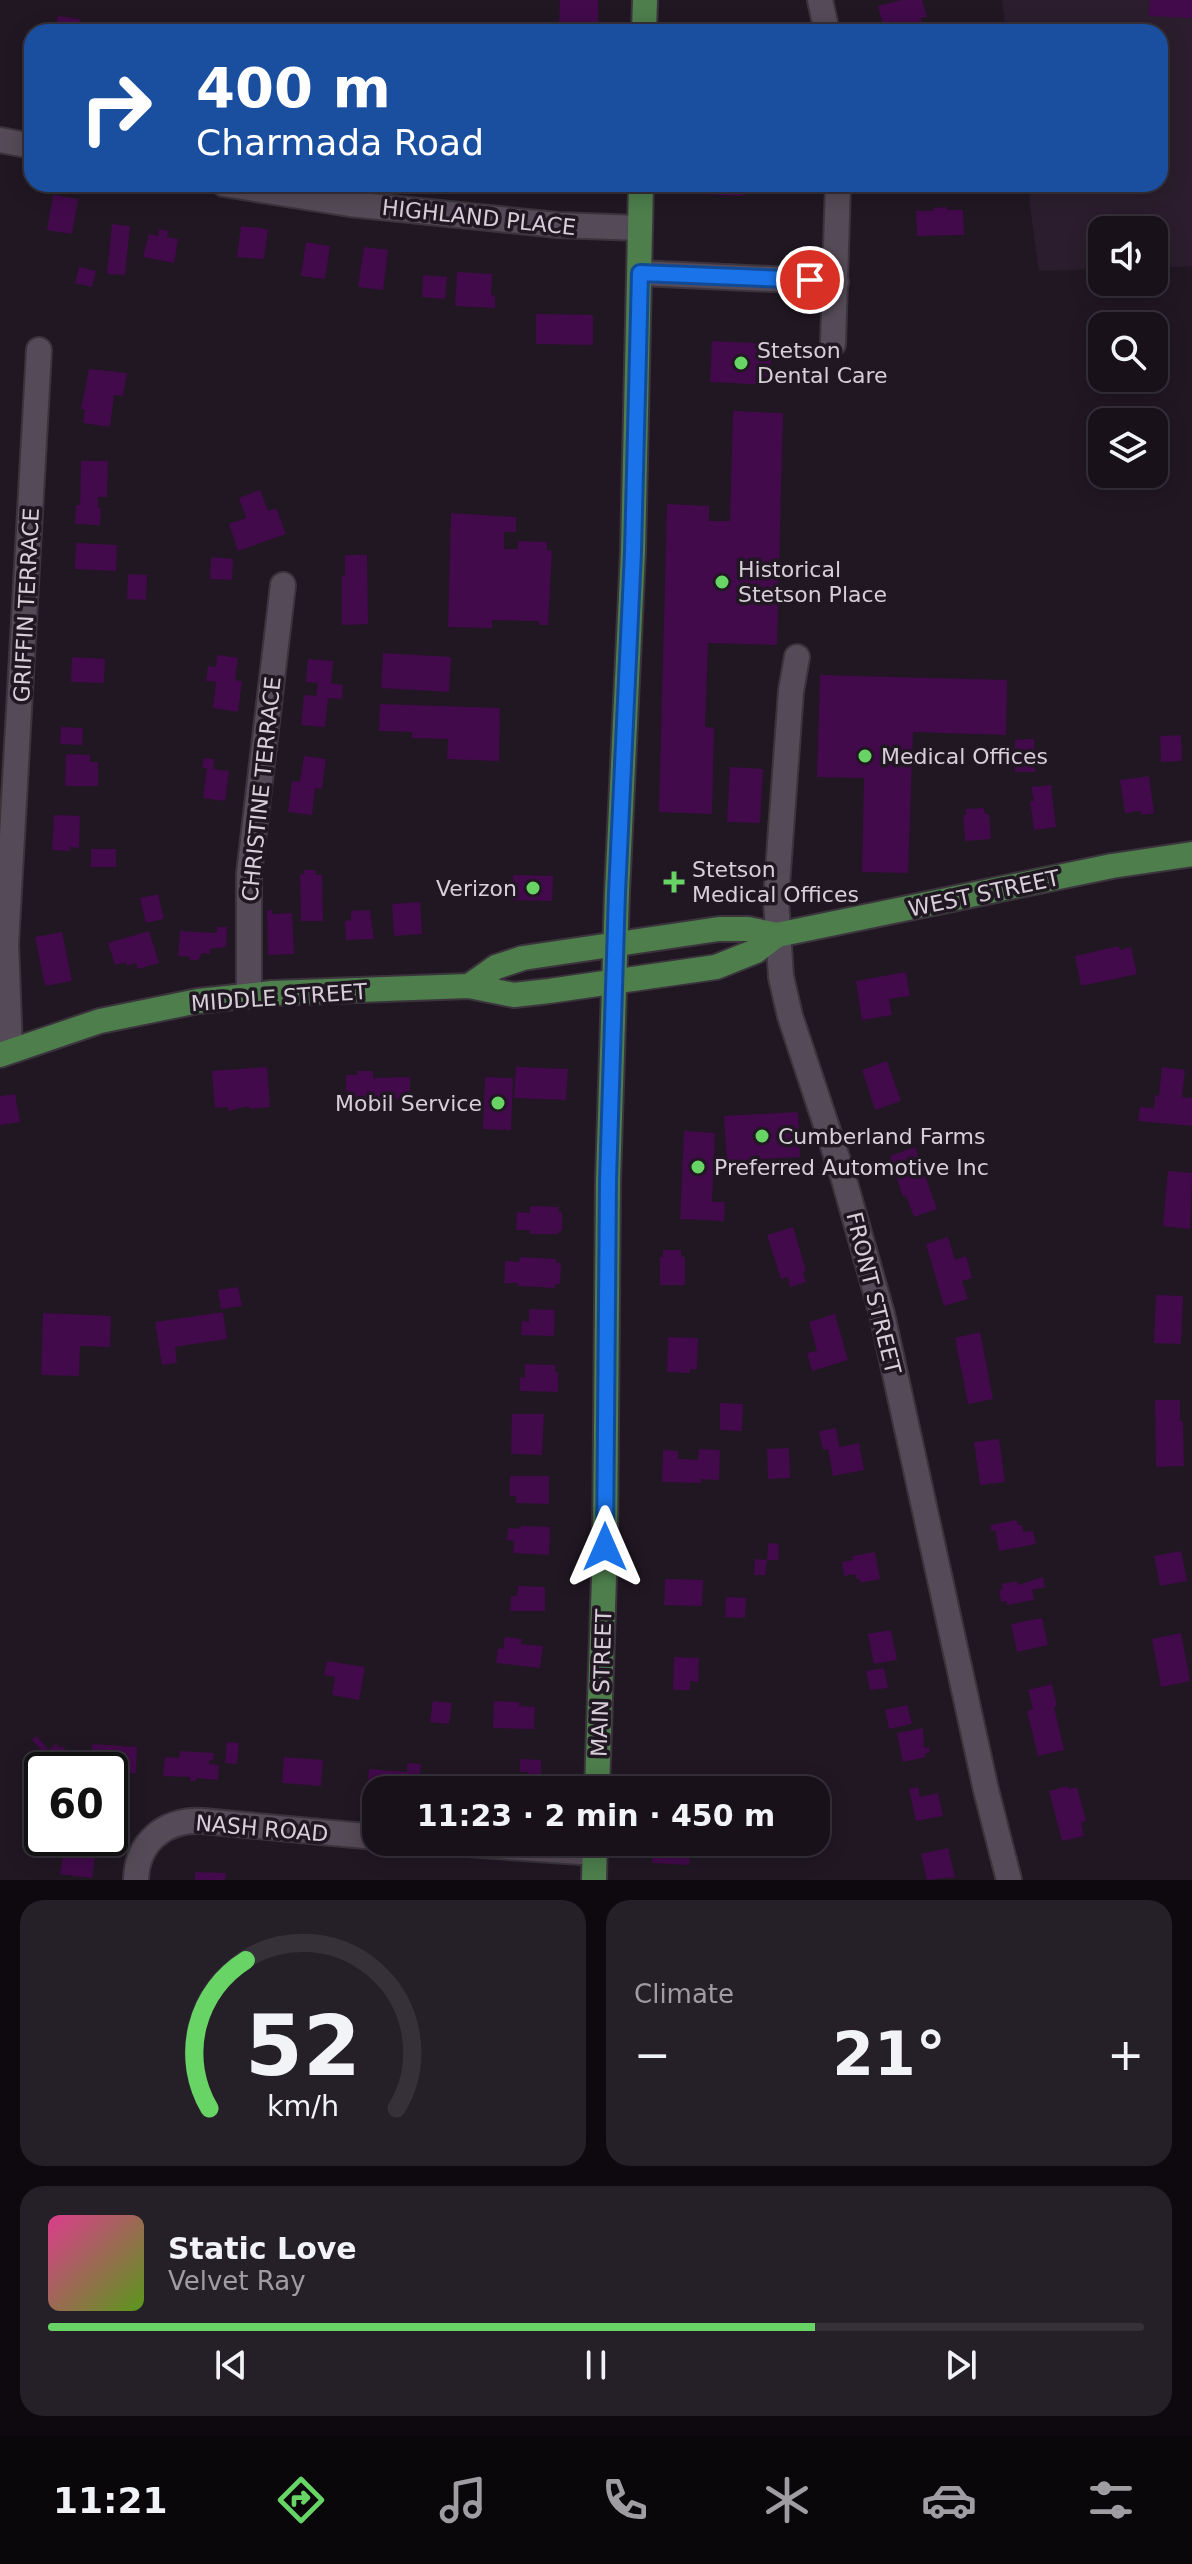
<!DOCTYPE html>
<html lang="en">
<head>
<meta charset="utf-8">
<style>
	:root { --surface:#18111a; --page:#251f27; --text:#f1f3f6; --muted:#9f9da2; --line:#363139; --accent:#68d465 }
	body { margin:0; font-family:"DejaVu Sans",sans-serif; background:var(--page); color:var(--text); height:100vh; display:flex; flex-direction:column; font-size:30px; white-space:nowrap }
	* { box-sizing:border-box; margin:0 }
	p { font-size:26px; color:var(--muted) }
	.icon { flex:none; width:44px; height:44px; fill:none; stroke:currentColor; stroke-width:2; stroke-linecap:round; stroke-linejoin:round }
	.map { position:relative; height:1880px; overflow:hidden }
	.side { display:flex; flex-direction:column; gap:20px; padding:20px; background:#0d090e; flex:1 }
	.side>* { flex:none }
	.banner { position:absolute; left:24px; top:24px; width:1144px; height:168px; border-radius:24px; box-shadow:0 4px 20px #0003,0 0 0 2px var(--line); background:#1a4fa0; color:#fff; overflow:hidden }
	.buttons { position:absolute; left:1088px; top:216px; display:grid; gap:16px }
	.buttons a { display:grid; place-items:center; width:80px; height:80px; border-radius:16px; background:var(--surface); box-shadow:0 4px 20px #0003,0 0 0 2px var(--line); font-size:40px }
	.speed { position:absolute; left:24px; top:1752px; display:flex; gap:16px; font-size:40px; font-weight:700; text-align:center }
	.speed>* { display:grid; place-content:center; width:104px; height:104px; border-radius:50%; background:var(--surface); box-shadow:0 4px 20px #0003,0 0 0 2px var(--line); line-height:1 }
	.speed .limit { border:4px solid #111; border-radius:12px; background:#fff; color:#111 }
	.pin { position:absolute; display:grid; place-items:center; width:68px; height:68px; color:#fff; margin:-34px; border:4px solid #fff; border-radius:50%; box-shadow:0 2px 8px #0007 }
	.me { position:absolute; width:88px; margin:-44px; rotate:0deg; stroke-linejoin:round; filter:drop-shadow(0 0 6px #0008) }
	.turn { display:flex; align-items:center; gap:28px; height:168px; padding:0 40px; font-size:36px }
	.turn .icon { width:104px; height:104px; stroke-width:2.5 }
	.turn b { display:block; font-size:56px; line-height:68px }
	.big { font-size:60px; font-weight:800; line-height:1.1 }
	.side .widget { flex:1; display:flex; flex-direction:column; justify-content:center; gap:12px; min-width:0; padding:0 28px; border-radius:24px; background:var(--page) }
	.side .dial { align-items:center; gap:0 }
	.dial svg { height:208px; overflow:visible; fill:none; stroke:var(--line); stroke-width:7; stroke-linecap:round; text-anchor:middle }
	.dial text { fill:var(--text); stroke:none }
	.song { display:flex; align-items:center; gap:24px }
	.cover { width:96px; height:96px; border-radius:12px; background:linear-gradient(135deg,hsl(330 70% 55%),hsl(90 70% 35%)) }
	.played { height:8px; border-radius:4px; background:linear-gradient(90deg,var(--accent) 70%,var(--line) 70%) }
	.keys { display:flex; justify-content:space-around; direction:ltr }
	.heat { display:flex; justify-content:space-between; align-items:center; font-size:44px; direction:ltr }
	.side .tiles { flex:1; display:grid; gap:20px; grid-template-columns:1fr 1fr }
	.widget:last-child { grid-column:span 2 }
	.trip { position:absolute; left:362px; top:1776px; width:468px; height:80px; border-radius:24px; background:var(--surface); box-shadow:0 4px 20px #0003,0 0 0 2px var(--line); font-weight:800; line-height:80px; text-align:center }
	.menu { display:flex; height:128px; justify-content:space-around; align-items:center; background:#0a070a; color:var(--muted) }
	.menu .icon { width:56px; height:56px }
	.menu .active { color:var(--accent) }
	.menu b { font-size:36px; color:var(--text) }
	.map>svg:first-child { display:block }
	.built { fill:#2b1d2d }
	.building { fill:#420a4b }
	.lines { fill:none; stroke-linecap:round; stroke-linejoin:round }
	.minor-casing { stroke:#3b343c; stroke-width:28 }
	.major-casing { stroke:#3b343c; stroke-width:28 }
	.minor { stroke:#554a57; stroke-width:24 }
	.major { stroke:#4d7e4c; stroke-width:24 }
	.route-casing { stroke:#114b97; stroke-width:20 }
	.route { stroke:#1a73e8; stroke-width:14 }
	.poi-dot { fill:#68d465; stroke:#201722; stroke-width:3 }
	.labels { text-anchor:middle; stroke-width:7; stroke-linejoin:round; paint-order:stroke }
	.street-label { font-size:22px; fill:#d6cfd7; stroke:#201722 }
	.poi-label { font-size:22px; fill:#d6cfd7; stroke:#201722; text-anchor:start }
</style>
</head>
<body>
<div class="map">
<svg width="1192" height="1880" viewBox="0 0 1192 1880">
	<rect width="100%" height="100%" fill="#201722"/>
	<polygon class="built" points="1002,0 1192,0 1192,266 1154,268 1154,230 1102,230 1102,269 1039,271 1027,184 1160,184 1160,32 1006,32"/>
	<g class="building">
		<polygon points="560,0 598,0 598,26 559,26"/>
		<polygon points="901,0 922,0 927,17 920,18 922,22 897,29 896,25 884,28 878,6"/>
		<polygon points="1150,0 1192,0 1192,18 1149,16"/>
		<polygon points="58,16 80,19 78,32 60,32 61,27 56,26"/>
		<polygon points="504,184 561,184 560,194 504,188"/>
		<polygon points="701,184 744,184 743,196 701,194"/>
		<polygon points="53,195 78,199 72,234 47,230"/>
		<polygon points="947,207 947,210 963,210 964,235 917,236 916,211 933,211 933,208"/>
		<polygon points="112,224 130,226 125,275 107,274"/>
		<polygon points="241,226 268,229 264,259 237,257"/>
		<polygon points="159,229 168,231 167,237 178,239 174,263 143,257 149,234 158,236"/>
		<polygon points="306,242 330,246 325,279 301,276"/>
		<polygon points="364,247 388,250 383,290 358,287"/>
		<polygon points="79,267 96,271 92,287 75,283"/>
		<polygon points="457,272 492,274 491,295 495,296 495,308 455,306"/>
		<polygon points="423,275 447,277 445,299 422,297"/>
		<polygon points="536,314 593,315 593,345 536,344"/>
		<polygon points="712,341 772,344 770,385 710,382"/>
		<polygon points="89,369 127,373 123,396 114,395 110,427 83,423 85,410 81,409"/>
		<polygon points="733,411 783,413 777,645 708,643 705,727 714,728 712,814 659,812 667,504 709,506 709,521 730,521"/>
		<polygon points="81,461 108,461 107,497 98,497 98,508 101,508 100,525 75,524 76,505 80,505"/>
		<polygon points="260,490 268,511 276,508 286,534 238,551 229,524 246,518 239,498"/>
		<polygon points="451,513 516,517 516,532 504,532 504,549 518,549 518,541 547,542 547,550 552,551 548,625 539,625 539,621 492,620 492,628 448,627"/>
		<polygon points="76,543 117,545 116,571 75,569"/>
		<polygon points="345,555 367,555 368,624 342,625 342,576 345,576"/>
		<polygon points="211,557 233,559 232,580 210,579"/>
		<polygon points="128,574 147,575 146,600 127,599"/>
		<polygon points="383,653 451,657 449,692 381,688"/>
		<polygon points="217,655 238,658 235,680 242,681 238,712 213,708 216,682 206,681 208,666 216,667"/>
		<polygon points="72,657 105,659 104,683 71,682"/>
		<polygon points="308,659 333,661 331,683 343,685 342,699 328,698 325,727 301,725 304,695 316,696 318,683 306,682"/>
		<polygon points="820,675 1007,680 1006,735 913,732 908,873 862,872 864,778 817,777"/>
		<polygon points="380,704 500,708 499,761 447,759 448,739 412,738 412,732 379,731"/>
		<polygon points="61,727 83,728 82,745 60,744"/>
		<polygon points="1181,735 1182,761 1161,762 1160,736"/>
		<polygon points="1034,739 1035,772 1015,772 1015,740"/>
		<polygon points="66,754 90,755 90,762 98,762 98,786 65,786"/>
		<polygon points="304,756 326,759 322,789 315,788 312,815 288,812 292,781 300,782"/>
		<polygon points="204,758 214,759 213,769 229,771 225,801 203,798 207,768 202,768"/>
		<polygon points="730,767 763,769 760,823 727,822"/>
		<polygon points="1149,776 1154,813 1141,815 1141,811 1125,813 1120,780"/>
		<polygon points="1051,785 1056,827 1034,830 1030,801 1034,801 1031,787"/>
		<polygon points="984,808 985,814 989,814 991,839 965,841 963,815 966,815 966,809"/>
		<polygon points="54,815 80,816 79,848 70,847 70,851 52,850"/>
		<rect x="91" y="849" width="25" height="18"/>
		<polygon points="304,870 316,870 316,875 322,875 323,921 301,921 300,874 304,874"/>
		<polygon points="513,875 553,876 552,901 512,900"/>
		<polygon points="158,894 164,919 146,923 140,898"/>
		<polygon points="420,902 422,934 394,936 392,904"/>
		<polygon points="267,910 272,910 272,914 292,913 294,954 268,955"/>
		<polygon points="370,910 374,939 346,940 345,921 351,920 351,911"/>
		<polygon points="217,927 227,927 226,947 210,949 210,954 202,953 198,960 190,960 190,957 178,956 180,931 217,933"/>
		<polygon points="149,931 159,963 138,969 136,963 127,966 126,962 115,965 108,943"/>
		<polygon points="62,932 72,981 45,986 35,937"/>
		<polygon points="1119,946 1120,950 1131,947 1137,974 1081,986 1075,956"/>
		<polygon points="906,972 910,996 889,999 892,1015 862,1020 856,981"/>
		<polygon points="887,1061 901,1101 875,1110 862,1070"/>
		<polygon points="267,1067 270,1107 249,1109 249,1106 228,1111 228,1107 215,1108 212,1071"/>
		<polygon points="516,1067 568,1069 566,1100 514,1098"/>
		<polygon points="1162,1067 1185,1070 1182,1097 1192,1098 1192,1126 1138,1121 1140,1107 1154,1108 1155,1095 1159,1096"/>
		<polygon points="357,1071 373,1071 373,1078 410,1077 410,1099 375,1099 375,1103 346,1103 346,1075 357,1075"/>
		<polygon points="485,1077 513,1078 511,1130 483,1129"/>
		<polygon points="15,1094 20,1122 0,1125 0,1096"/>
		<polygon points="798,1112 800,1157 727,1161 724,1116"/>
		<polygon points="684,1131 715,1133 712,1202 725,1202 724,1221 680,1219"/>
		<polygon points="915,1147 937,1209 914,1217 906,1195 903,1197 890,1156"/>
		<polygon points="1168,1171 1192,1173 1190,1229 1163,1226"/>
		<polygon points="530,1206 559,1207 558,1212 562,1212 562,1231 559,1231 558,1234 530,1234 530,1230 516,1230 517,1212 530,1213"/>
		<polygon points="793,1227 806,1271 803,1272 806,1282 790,1287 788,1277 781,1279 767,1235"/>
		<polygon points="948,1237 955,1260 966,1256 972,1278 962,1281 968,1299 944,1306 926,1244"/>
		<polygon points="663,1250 681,1250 681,1256 685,1257 685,1285 660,1285 660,1257 663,1257"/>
		<polygon points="520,1257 556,1259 556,1263 561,1263 560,1284 555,1284 555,1288 518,1286 518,1283 504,1283 505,1261 519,1262"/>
		<polygon points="238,1287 242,1306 221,1309 218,1290"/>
		<polygon points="1156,1295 1183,1296 1181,1344 1154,1343"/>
		<polygon points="529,1309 555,1310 554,1336 521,1335 522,1321 529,1322"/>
		<polygon points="223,1312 227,1339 175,1347 177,1363 162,1365 155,1322"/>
		<polygon points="43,1313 111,1316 110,1347 80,1346 79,1376 41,1375"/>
		<polygon points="835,1314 848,1360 812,1371 807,1353 817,1351 809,1322"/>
		<polygon points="980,1332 993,1399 968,1404 955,1338"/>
		<polygon points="668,1337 698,1338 697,1369 690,1369 690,1373 667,1372"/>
		<polygon points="525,1364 555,1365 555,1372 558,1372 558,1392 520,1391 520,1377 525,1378"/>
		<polygon points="1155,1400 1180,1400 1180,1421 1183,1421 1184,1466 1156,1467"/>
		<polygon points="720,1403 743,1404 742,1431 720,1430"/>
		<polygon points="512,1414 544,1414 542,1455 511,1454"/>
		<polygon points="836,1428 839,1447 859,1443 864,1470 833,1476 828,1449 823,1450 819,1431"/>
		<polygon points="999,1439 1005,1482 980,1485 974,1442"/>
		<polygon points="789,1448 790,1478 768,1479 767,1449"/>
		<polygon points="699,1449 720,1450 719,1480 701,1479 701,1483 662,1482 663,1450 678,1451 678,1459 698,1460"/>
		<polygon points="510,1476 549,1476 549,1504 516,1503 516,1496 510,1496"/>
		<polygon points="1016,1520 1018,1525 1022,1525 1023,1532 1033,1531 1036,1544 999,1551 995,1530 991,1531 990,1525"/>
		<polygon points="521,1526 550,1527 549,1555 513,1553 514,1541 507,1540 508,1528 521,1529"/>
		<polygon points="768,1543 779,1544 778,1560 767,1560"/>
		<polygon points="1181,1551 1187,1581 1160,1586 1154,1556"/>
		<polygon points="875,1552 880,1579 861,1583 860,1579 857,1580 855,1574 844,1576 842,1562 853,1560 852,1556"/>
		<polygon points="755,1559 767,1560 765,1575 754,1575"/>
		<polygon points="1043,1577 1045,1587 1032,1590 1034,1600 1007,1605 1006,1601 1001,1602 999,1590 1003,1589 1002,1584 1017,1581 1018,1585"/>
		<polygon points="665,1579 703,1580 702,1606 664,1605"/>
		<polygon points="518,1586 545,1587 545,1611 510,1611 511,1596 517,1596"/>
		<polygon points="726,1597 746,1598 745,1618 725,1617"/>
		<polygon points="1042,1618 1048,1645 1017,1652 1011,1624"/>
		<polygon points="891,1630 897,1660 874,1664 868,1634"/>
		<polygon points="1181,1633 1190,1681 1161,1687 1152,1639"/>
		<polygon points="505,1637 522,1639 521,1644 543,1646 540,1668 496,1663 498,1648 503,1649"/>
		<polygon points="674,1657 699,1658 698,1682 690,1681 690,1690 673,1690"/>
		<polygon points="327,1661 365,1667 359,1700 332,1695 335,1677 324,1675"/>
		<polygon points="884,1668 888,1688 870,1690 866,1671"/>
		<polygon points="1052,1684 1057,1706 1054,1707 1064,1750 1038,1756 1027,1711 1033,1709 1028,1690"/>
		<polygon points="433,1701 452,1703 449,1724 430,1722"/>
		<polygon points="494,1701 519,1702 519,1706 535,1707 534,1729 493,1728"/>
		<polygon points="907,1705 912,1724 889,1729 885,1710"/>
		<polygon points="923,1728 924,1748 929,1747 930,1752 925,1754 926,1757 903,1762 897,1733"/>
		<polygon points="36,1736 49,1750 56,1744 60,1748 62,1746 71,1755 74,1753 88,1768 70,1770 63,1762 57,1768 32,1740"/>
		<polygon points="227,1742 239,1743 237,1764 225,1763"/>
		<polygon points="92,1744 137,1747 136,1773 124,1773 124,1776 117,1776 117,1772 105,1770 105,1758 91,1757"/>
		<polygon points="180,1751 214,1753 213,1760 210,1760 209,1764 219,1765 218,1780 196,1778 196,1781 190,1781 190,1777 163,1776 165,1757 179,1758"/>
		<polygon points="284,1757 323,1760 321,1786 282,1783"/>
		<polygon points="520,1759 541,1760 541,1779 548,1780 548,1790 518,1790 518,1787 521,1787 521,1779 527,1780 528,1772 520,1772"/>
		<polygon points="407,1763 421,1764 419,1786 398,1785 398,1790 376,1790 376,1794 367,1793 369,1769 407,1772"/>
		<polygon points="1068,1786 1069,1789 1077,1787 1086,1821 1081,1823 1084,1836 1062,1841 1049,1791"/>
		<polygon points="918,1787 920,1797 938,1793 943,1816 916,1821 909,1789"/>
		<polygon points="66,1838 80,1838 80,1841 97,1844 92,1878 60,1874"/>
		<polygon points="653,1842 708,1842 707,1856 690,1855 689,1865 652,1863"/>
		<polygon points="948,1848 955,1877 927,1880 921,1854"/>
		<polygon points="195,1872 226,1873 225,1880 195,1880"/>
	</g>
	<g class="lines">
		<defs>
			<g id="minor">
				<polyline points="820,0 827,32"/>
				<polyline points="0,140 32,146"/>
				<polyline points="224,184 350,204 558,225 640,228"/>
				<polyline points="640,273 836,282"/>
				<polyline points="833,344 838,184"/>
				<polyline points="797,657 791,691 776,899 781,977 790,1016 843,1176 882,1314 986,1790 1009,1880"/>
				<polyline points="249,994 249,874 283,585"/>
				<polyline points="10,1050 6,944 39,350"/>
				<polyline points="439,1842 595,1853"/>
				<path d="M136,1880C137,1841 166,1819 203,1821L376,1837"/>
			</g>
			<g id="major">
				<polyline points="644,32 645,0"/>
				<polyline points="469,986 496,967 523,958 719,929 748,929 777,935 1112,866 1192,854"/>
				<polyline points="0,1055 100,1021 198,1001 272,993 469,986 514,995 549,991 716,967 756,951 777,935"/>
				<polyline points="597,1790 605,1547 608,1181 617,893 633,552 641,184"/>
				<polyline points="594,1880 595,1842"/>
			</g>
		</defs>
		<use href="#minor" class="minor-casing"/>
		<use href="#major" class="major-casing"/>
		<use href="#minor" class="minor"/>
		<use href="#major" class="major"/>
	</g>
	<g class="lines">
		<defs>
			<polyline id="route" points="605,1547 608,1181 617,893 633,552 640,273 810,280"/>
		</defs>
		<use href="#route" class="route-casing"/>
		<use href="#route" class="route"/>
	</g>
	<g class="poi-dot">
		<circle cx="741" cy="363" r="8"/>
		<circle cx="722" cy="582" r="8"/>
		<circle cx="865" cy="756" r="8"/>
		<path d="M670 870h8v8h8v8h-8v8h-8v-8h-8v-8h8z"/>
		<circle cx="533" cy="888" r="8"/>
		<circle cx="498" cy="1103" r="8"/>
		<circle cx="762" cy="1136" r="8"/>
		<circle cx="698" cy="1167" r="8"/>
	</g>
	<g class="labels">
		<g class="street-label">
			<text transform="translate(479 217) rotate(6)" y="8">HIGHLAND PLACE</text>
			<text transform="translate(26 605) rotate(-87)" y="8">GRIFFIN TERRACE</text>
			<text transform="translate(261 789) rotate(-84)" y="8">CHRISTINE TERRACE</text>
			<text transform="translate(984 893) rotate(-12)" y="8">WEST STREET</text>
			<text transform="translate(279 997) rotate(-4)" y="8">MIDDLE STREET</text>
			<text transform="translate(874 1293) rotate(76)" y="8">FRONT STREET</text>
			<text transform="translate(601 1683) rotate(-88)" y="8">MAIN STREET</text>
			<text transform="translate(262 1828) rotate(5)" y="8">NASH ROAD</text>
		</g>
		<g class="poi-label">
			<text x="757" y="358">Stetson<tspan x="757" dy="25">Dental Care</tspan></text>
			<text x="738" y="577">Historical<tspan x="738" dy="25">Stetson Place</tspan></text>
			<text x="881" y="764">Medical Offices</text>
			<text x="692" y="877">Stetson<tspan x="692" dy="25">Medical Offices</tspan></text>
			<text x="517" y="896" text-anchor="end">Verizon</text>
			<text x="482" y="1111" text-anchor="end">Mobil Service</text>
			<text x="778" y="1144">Cumberland Farms</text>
			<text x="714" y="1175">Preferred Automotive Inc</text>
		</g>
	</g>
</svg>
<div class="buttons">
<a><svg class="icon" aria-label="sound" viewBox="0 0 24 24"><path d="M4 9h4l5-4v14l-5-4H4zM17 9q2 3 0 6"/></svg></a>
<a><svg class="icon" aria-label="search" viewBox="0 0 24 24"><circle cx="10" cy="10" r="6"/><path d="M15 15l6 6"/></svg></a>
<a><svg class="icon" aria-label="layers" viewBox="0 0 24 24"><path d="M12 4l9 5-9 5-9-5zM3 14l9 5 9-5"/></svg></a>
</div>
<div class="speed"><div class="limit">60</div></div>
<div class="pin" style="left:810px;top:280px;background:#d93025"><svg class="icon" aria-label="arrive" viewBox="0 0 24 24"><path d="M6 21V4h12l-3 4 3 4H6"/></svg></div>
<svg class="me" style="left:605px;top:1547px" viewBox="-20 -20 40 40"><path d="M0-17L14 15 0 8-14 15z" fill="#1a73e8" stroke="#fff" stroke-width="4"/></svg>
<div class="trip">11:23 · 2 min · 450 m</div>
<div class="banner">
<div class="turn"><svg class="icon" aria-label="right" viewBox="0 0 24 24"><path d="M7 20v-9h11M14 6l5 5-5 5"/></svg><div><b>400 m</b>Charmada Road</div></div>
</div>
</div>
<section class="side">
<div class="tiles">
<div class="widget dial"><svg viewBox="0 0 100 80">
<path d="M14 69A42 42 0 1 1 86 69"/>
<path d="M14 69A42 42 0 0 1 28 12" stroke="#68d465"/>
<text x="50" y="56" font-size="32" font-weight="700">52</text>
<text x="50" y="72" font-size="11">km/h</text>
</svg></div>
<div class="widget"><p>Climate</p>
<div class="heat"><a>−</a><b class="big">21°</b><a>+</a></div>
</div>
<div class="widget">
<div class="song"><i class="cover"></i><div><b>Static Love</b><p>Velvet Ray</p></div></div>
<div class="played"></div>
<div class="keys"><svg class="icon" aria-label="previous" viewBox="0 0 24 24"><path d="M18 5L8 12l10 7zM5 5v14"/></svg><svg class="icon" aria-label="pause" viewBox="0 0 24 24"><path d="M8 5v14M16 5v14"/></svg><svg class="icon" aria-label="next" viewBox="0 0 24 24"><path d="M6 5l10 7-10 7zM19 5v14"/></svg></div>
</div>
</div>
</section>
<nav class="menu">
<b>11:21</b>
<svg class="icon active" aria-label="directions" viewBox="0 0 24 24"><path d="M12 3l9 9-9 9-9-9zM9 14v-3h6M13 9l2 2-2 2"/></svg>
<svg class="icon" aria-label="music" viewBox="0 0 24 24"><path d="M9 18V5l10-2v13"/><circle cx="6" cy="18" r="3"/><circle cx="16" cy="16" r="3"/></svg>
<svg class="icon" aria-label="phone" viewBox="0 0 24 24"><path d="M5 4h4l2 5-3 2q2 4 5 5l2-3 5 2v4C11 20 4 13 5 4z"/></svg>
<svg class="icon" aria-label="climate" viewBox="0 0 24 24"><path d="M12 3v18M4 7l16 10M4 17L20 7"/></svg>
<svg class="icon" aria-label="car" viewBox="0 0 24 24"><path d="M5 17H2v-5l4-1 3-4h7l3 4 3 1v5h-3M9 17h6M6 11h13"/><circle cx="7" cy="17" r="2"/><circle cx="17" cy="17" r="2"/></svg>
<svg class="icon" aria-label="filters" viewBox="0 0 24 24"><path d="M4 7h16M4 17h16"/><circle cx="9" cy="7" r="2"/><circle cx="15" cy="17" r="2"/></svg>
</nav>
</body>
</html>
